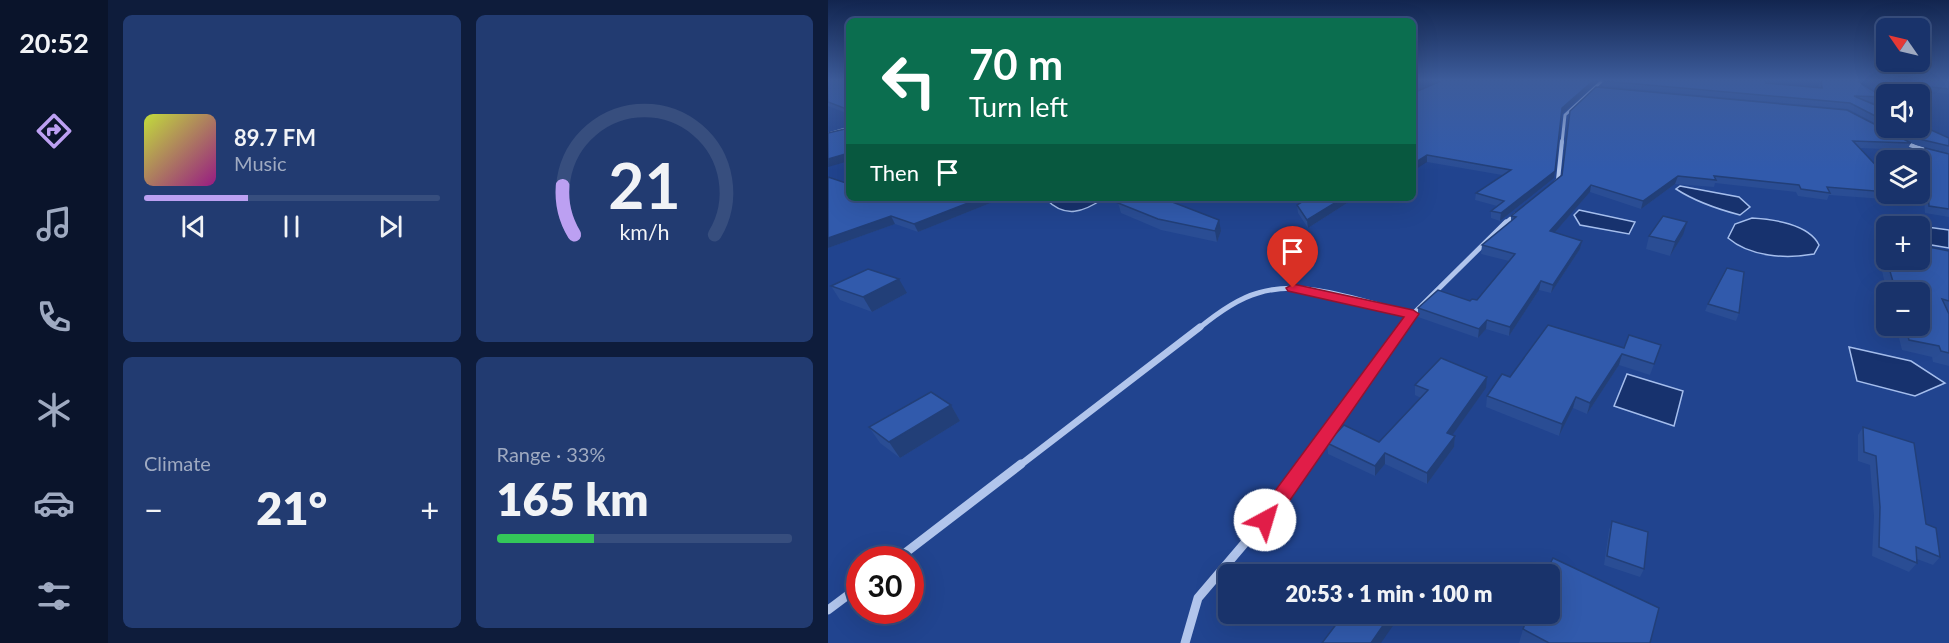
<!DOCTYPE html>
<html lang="en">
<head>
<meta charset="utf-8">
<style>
	:root { --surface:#19336b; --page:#223b71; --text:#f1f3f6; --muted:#9faac1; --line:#374e7e; --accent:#bca0f2 }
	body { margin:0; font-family:Lato,sans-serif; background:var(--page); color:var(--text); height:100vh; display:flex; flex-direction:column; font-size:22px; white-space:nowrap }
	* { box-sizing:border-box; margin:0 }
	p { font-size:20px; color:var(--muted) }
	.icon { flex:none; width:33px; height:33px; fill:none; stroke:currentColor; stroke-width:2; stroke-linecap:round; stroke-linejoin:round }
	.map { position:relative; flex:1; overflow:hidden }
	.side { display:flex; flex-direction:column; gap:15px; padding:15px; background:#0e1c3b; width:720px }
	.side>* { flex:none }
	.guide { position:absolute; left:18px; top:18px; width:570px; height:183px; border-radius:9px; box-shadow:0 6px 24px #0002,0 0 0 2px var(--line); background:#0b6e4f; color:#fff; overflow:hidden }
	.needle { width:39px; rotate:304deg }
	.controls { position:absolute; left:1048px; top:18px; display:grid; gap:12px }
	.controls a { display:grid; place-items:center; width:54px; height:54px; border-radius:9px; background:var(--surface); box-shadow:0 6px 24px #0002,0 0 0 2px var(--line); font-size:30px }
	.speed { position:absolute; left:18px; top:546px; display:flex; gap:12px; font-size:30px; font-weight:700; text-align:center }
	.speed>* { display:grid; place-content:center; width:78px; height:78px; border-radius:50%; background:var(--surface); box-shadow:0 6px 24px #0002,0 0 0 2px var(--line); line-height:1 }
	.speed .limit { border:9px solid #d22; background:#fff; color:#111 }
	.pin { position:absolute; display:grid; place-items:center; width:51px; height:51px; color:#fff; margin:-62px -26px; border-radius:50% 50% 50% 0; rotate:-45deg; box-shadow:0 0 6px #0007 }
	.pin .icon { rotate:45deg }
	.me { position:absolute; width:66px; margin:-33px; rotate:39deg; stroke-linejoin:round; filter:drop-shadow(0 0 4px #0008) }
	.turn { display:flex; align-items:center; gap:21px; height:126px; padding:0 24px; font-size:27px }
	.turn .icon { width:78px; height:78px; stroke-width:2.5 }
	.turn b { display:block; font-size:42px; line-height:51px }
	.then { display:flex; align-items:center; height:57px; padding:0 24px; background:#0003; gap:12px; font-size:22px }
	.big { font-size:45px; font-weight:800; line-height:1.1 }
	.side .tile { flex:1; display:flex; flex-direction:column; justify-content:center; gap:9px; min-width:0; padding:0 21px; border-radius:9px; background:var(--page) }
	.side .dial { align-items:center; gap:0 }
	.dial svg { height:156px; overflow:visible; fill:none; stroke:var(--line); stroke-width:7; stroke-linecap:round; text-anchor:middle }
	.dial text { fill:var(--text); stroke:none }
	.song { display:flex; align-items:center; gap:18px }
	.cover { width:72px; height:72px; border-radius:9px; background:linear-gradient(135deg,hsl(70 70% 55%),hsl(310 70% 35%)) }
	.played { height:6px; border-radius:3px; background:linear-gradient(90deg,var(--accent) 35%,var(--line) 35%) }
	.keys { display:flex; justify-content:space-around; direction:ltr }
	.heat { display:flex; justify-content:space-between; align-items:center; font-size:33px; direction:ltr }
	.charge { height:9px; border-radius:4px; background:linear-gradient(90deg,#34c759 33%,var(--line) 0) }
	.side .tiles { flex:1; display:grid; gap:15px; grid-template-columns:repeat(2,1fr) }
	.trip { position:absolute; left:390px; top:564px; width:342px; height:60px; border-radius:9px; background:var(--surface); box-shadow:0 6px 24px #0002,0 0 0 2px var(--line); font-weight:800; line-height:60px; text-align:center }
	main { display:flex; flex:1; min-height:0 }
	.tabs { display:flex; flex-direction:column; width:108px; justify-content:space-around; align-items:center; background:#0a142b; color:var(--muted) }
	.tabs .icon { width:42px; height:42px }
	.tabs .on { color:var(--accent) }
	.tabs b { font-size:27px; color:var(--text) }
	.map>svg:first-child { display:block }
	.water { fill:#17326e; stroke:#a5beed; stroke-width:1.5 }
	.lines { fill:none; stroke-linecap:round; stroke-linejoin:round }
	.minor-far4 { stroke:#b1c5ec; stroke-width:3 }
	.minor-far3 { stroke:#b1c5ec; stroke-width:4 }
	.minor-far2 { stroke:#b1c5ec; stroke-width:5 }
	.minor-far1 { stroke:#b1c5ec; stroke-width:7 }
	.minor { stroke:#b1c5ec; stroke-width:9 }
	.wall { fill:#2a4d94 }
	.shaded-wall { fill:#223f78 }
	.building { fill:#315aac; stroke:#223f78; stroke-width:1.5 }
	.route { fill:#e11d48; stroke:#92132f; stroke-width:1.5 }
</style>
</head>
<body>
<main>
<nav class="tabs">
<b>20:52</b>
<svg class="icon on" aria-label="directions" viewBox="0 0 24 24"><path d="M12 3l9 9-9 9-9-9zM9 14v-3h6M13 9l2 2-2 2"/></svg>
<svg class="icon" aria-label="music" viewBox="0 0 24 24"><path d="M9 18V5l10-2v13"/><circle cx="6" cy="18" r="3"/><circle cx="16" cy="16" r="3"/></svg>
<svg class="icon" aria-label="phone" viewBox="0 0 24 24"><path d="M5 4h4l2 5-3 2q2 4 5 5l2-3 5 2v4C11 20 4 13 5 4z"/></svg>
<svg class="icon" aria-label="climate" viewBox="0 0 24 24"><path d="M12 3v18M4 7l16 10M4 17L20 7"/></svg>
<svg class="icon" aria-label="car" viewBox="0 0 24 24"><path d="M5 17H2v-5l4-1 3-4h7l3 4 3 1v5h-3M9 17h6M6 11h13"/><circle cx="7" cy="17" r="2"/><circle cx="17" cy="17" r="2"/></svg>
<svg class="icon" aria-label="filters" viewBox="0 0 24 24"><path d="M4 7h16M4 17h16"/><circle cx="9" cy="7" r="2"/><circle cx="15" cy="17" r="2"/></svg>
</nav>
<section class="side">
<div class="tiles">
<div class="tile">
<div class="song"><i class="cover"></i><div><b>89.7 FM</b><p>Music</p></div></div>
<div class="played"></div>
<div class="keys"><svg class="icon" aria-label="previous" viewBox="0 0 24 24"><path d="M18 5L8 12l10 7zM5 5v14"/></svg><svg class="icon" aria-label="pause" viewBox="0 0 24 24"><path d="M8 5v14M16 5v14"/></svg><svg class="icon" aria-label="next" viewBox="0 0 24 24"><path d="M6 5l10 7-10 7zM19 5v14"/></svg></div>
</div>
<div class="tile dial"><svg viewBox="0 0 100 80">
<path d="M14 69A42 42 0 1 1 86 69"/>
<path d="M14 69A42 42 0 0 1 8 44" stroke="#bca0f2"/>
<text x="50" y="56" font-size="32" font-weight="700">21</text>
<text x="50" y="72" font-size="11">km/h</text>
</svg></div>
<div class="tile"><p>Climate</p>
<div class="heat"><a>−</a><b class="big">21°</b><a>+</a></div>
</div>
<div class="tile"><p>Range · 33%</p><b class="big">165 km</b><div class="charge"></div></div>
</div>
</section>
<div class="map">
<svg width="1121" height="643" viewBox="0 0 1121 643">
	<rect width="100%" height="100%" fill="#21448f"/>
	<g class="water">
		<path d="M852,186L911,197L922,207L912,215C889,209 868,202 848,189Z"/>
		<path d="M221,198H276C256,212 237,219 218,199Z"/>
		<polygon points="751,210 807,222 801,234 752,225 746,215"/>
		<path d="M924,218C944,219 981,224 991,245L986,254C958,259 922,257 900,238L907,224Z"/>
		<polygon points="1070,223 1121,230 1121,248 1092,243 1092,226 1059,226 1059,235 1049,224"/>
		<polygon points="1021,347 1083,361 1117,383 1087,396 1029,381"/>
		<polygon points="799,374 855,391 846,426 786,406"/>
	</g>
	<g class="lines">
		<g class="minor-far4">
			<polyline points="0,134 21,128"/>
			<polyline points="734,143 737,115 775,80"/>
		</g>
		<g class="minor-far3">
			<polyline points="1076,143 1103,152"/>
			<polyline points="727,183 730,180 734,141"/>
			<polyline points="676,224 688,214"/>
		</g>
		<g class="minor-far2">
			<path d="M370,329C387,315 408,299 430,293C479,278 537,303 585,314L678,222"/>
			<polyline points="575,329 585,314"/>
		</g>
		<g class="minor-far1">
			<polyline points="191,466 372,327"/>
			<polyline points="477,466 576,327"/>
		</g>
		<g class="minor">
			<polyline points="68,560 193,464"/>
			<polyline points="0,610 32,586"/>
			<polyline points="357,643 370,598 450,504 478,464"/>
		</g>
	</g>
	<g class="wall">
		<polygon points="0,80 21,80 21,114 0,106"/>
		<polygon points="771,80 734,114 726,178 672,221 663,218 663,211 669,206 647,200 648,193 674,175 599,162 585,93"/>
		<polygon points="990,80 1028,80 1055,97 1053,103 1040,102 1059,110 1059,128 1092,128 1121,138 1121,217 1097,213 1093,155 1097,148 1119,153 1088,145 1020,109 774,86 775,81 938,83 991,88"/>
		<polygon points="1050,80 1118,80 1121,82 1121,94 1056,87"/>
		<polygon points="741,117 1083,143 1079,150 1032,148 1059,177 1059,194 1073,194 1069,200 1001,195 999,200 970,196 968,192 887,183 886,187 847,184 813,209 762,192 726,233 754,241 752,249 723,293 711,290 681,336 658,329 650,338 590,317 590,308 649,300 681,261 653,254 654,245 683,221 683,216 734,176"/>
		<polygon points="0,177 21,198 175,198 90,232 67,224 0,248"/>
		<polygon points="480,198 527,198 480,228 470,213 469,205"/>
		<polygon points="290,203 393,231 389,242 333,230 293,213"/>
		<polygon points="855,235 842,256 818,249 821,236"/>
		<polygon points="1051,242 1059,243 1059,260 1092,260 1121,251 1121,366 1105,362 1104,357 1074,350 1068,326 1092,326 1092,292 1059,292 1054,271 1056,266 1046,251"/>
		<polygon points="3,286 79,293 44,312 12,300"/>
		<polygon points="880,304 911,313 908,321 877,311"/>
		<polygon points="796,348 829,356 822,375 791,365 759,414 745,408 731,436 658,407 659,396 682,377"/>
		<polygon points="587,385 658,388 624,435 627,436 626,447 599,484 557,464 547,476 500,454 499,443 551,442 593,398 587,395"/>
		<polygon points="123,405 132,421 72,458 52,443 41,427"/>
		<polygon points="1035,427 1098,524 1112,557 1105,565 1089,559 1089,563 1081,572 1044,556 1046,516 1042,465 1030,461 1030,435"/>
		<polygon points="784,521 816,569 812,577 776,565 781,530"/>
		<polygon points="695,629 822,643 691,643"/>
	</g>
	<g class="shaded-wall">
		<polygon points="766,80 771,80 734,114 734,108"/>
		<polygon points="21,153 21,161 0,167 0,159"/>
		<polygon points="599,155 599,162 585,171 585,164"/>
		<polygon points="727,171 726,178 672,221 673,213"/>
		<polygon points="850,176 847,184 813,209 815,201"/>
		<polygon points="763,185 762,192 721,239 722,231"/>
		<polygon points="153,198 175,198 90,232 86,224"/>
		<polygon points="515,198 527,198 480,228 479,220"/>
		<polygon points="63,216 67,224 0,248 0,238"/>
		<polygon points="391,220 393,231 389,242 387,231"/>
		<polygon points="859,222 855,235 842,256 847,242"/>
		<polygon points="754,241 752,249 723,293 725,285"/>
		<polygon points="71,279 79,293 44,312 35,297"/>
		<polygon points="713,281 711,290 681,336 682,327"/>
		<polygon points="659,320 658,329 650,338 651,329"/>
		<polygon points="794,354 791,365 759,414 762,403"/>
		<polygon points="659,377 658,388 618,444 619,433"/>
		<polygon points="748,397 745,408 731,436 734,424"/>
		<polygon points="123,405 132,421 72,458 61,442"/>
		<polygon points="627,436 626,447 599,484 599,473"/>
		<polygon points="557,453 557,464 547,476 547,466"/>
		<polygon points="563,614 573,614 553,643 543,643"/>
	</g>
	<g class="building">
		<polygon points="0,80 21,80 21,110 0,102"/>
		<polygon points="615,80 766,80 734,108 727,171 673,213 663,211 676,201 648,193 683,170 599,155 585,164 585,93"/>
		<polygon points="776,80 937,80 938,83 994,88 993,80 1028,80 1055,97 1026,96 1059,110 1059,122 1022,103 775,81"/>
		<polygon points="1056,80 1118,80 1121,82 1121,89 1058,82"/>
		<polygon points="768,87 1019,110 1083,143 1025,141 1059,177 1059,192 999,187 1002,193 973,189 971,185 886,176 888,180 850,176 815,201 763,185 722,231 754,241 725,285 713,281 682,327 659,320 651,329 590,308 610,290 642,301 644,299 649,300 687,254 654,245 688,217 683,216 734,175 742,111"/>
		<polygon points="1092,125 1121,138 1121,146 1091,139 1070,128 1092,128"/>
		<polygon points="21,128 21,153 0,159 0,133"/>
		<polygon points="1097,148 1121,154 1121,209 1101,206"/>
		<polygon points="0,177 21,184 21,198 153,198 86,224 63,216 0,238"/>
		<polygon points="302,198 334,198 391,220 387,231 330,219 290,203"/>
		<polygon points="480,198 515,198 479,220 469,205"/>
		<polygon points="835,216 859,222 847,242 821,236"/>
		<polygon points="1051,242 1059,243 1059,252"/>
		<polygon points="1092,246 1106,248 1121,251 1121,301 1114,299 1121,314 1121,353 1113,351 1111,346 1081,340 1077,326 1092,326 1092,292 1068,292 1059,261 1066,262 1064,260 1092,260"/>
		<polygon points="899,268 916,272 911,313 880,304"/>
		<polygon points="40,269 71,279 35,297 3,286"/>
		<polygon points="720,325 796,348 801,335 833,345 826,364 794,354 762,403 748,397 734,424 659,396 674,374 682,377"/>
		<polygon points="613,358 659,377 619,433 627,436 599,473 557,453 547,466 499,443 516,425 551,442 600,390 587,385"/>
		<polygon points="103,392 123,405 61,442 41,427"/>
		<polygon points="1035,427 1086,443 1098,524 1108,528 1112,557 1088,547 1089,563 1051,547 1052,507 1048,456 1036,452"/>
		<polygon points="784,521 820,532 816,569 779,556"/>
		<polygon points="725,558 831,608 822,643 721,643 695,629 701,614 722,614 722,574 717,574"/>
		<polygon points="552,566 567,574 546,574"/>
		<polygon points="516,614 563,614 543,643 494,643"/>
	</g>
	<linearGradient id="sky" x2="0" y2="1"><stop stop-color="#12254f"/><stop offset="0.47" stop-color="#3d5c9b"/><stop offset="1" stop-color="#3d5c9b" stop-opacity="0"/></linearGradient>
	<rect width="1121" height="170" fill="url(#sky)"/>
	<polygon class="route" points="465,284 585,310 591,314 444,526 437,528 430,526 427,520 430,514 576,317 460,291 458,288"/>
</svg>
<div class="controls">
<a><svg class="needle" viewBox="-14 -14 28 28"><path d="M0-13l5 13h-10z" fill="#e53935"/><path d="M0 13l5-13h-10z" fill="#9faac1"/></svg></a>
<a><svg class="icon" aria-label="sound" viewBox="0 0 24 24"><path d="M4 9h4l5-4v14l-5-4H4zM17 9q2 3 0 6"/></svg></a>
<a><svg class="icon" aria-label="layers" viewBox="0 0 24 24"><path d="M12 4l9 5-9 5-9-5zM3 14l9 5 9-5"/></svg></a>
<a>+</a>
<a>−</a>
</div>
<div class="speed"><div class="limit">30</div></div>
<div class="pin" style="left:465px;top:288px;background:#d93025"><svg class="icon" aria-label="arrive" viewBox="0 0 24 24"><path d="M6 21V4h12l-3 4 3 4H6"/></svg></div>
<svg class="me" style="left:437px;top:520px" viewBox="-20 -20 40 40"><circle r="19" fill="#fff"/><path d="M0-13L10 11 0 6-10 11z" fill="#e11d48"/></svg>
<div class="trip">20:53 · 1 min · 100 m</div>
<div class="guide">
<div class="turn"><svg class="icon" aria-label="left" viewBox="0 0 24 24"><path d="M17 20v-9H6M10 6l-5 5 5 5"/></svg><div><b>70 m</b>Turn left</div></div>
<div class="then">Then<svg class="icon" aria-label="arrive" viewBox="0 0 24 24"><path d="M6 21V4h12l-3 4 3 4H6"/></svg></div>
</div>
</div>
</main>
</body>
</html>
